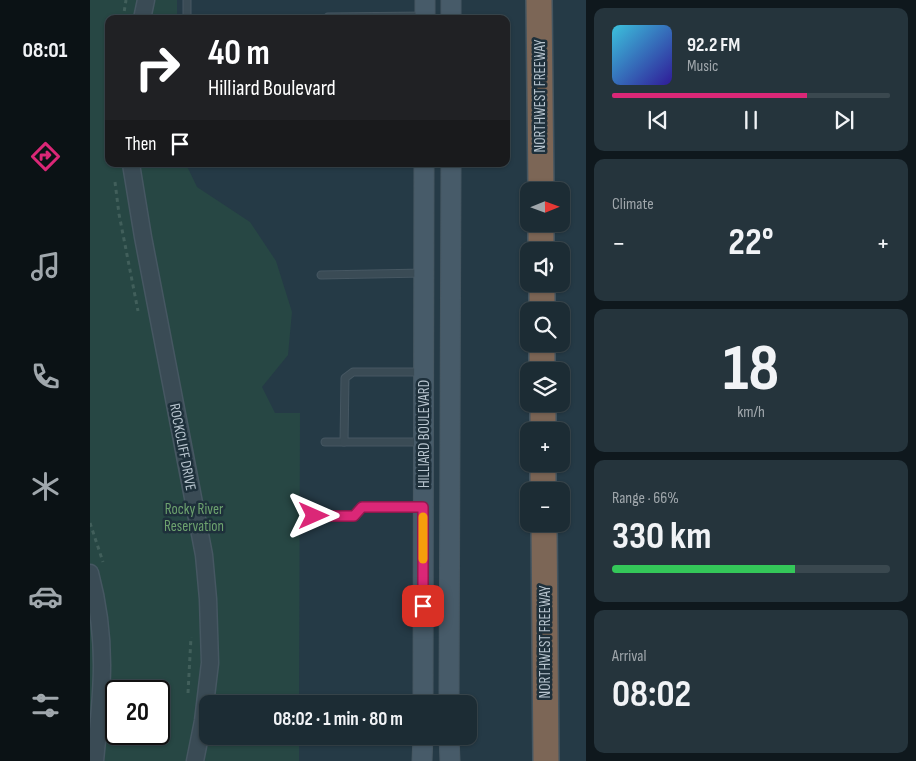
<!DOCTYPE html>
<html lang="en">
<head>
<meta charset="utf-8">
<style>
	:root { --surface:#1c2c34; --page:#25343c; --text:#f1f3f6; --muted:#a0a7ac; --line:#3a484f; --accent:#db2777 }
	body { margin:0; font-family:"Sofia Sans Condensed",sans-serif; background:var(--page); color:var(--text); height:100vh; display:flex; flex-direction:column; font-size:19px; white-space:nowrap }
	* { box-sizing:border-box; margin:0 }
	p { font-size:16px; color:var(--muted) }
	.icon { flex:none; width:28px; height:28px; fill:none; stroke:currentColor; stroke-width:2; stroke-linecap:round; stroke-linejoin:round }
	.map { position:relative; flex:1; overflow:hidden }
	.drawer { display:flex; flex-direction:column; gap:8px; padding:8px; background:#0f181d; width:330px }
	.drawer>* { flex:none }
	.banner { position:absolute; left:15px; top:15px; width:405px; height:152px; border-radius:10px; box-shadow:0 1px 4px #0004,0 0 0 1px var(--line); background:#202124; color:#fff; overflow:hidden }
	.needle { width:32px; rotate:89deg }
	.controls { position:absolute; left:430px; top:182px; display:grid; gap:10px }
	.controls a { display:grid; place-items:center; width:50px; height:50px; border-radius:10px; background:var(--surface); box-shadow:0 1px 4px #0004,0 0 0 1px var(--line); font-size:25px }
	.speed { position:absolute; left:15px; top:680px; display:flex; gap:10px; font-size:25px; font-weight:700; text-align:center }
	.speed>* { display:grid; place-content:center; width:65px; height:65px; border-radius:50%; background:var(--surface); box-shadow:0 1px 4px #0004,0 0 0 1px var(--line); line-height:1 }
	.speed .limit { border:2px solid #111; border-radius:8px; background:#fff; color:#111 }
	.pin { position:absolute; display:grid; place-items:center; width:42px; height:42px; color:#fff; margin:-21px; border-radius:10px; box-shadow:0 2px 8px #0006 }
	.me { position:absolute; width:55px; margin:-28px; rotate:90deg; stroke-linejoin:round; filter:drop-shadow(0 0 4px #0008) }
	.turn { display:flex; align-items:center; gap:18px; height:105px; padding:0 20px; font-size:22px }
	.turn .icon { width:65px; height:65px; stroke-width:2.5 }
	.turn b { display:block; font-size:35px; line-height:42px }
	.then { display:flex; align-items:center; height:48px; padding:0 20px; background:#0003; gap:10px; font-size:19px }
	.big { font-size:38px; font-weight:700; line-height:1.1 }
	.drawer .widget { flex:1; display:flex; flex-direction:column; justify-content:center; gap:8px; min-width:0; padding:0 18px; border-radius:10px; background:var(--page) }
	.drawer .dial { align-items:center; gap:0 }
	.dial b { font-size:65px; line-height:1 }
	.song { display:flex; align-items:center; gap:15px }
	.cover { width:60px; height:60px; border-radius:8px; background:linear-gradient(135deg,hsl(190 70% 55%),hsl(250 70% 35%)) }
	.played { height:5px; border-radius:2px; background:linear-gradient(90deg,var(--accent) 70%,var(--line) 70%) }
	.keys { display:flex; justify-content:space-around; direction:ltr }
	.heat { display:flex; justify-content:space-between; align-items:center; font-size:28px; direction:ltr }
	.charge { height:8px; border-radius:4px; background:linear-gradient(90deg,#34c759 66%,var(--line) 0) }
	.trip { position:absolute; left:109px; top:695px; width:278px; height:50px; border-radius:10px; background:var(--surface); box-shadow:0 1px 4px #0004,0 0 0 1px var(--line); font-weight:700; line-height:50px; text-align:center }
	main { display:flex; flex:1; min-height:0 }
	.menu { display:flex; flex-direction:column; width:90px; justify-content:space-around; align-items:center; background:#0b1215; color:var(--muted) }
	.menu .icon { width:35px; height:35px }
	.menu .on { color:var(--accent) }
	.menu b { font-size:22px; color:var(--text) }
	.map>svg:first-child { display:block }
	.green { fill:#274744; fill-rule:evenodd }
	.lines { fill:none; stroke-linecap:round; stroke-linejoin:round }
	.service-casing { stroke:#465762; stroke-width:9 }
	.tertiary-casing { stroke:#465762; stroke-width:19 }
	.secondary-casing { stroke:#465762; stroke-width:21 }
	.motorway-casing { stroke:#445560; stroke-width:28 }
	.path { stroke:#415f5b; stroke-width:3; stroke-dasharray:4 4; stroke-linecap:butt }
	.service { stroke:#3a4b55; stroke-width:7 }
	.tertiary { stroke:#3a4b55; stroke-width:16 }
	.secondary { stroke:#475b69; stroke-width:19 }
	.motorway { stroke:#7c6656; stroke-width:25 }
	.route-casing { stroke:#8e194d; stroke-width:12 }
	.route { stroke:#db2777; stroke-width:9 }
	.slow { stroke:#f59e0b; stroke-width:9 }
	.labels { text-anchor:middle; stroke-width:5; stroke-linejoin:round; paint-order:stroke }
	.street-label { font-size:15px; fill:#b8c5cf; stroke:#1e303b }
	.park-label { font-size:15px; fill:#6da26e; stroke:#1e303b }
</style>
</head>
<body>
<main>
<nav class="menu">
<b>08:01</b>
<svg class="icon on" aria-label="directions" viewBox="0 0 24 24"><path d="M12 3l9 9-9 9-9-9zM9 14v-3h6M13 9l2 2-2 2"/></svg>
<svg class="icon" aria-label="music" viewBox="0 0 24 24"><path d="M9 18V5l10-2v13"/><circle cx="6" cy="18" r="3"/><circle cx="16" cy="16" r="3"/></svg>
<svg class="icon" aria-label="phone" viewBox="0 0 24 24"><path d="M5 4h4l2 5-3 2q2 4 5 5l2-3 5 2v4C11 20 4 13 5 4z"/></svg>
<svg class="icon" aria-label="climate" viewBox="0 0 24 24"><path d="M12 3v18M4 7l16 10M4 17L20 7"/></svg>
<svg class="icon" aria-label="car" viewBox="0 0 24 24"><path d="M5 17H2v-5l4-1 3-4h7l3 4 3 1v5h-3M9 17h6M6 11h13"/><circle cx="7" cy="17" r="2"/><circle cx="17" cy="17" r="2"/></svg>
<svg class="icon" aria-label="filters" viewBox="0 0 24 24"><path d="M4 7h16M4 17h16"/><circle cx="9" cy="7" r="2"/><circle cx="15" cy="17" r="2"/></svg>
</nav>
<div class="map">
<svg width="496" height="761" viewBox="0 0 496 761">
	<rect width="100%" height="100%" fill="#253a46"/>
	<path class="green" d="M0,0H87V19H19V164H96L107,187L160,222L186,261L202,312L198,355L172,387L185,413H210L209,704H118V736H209V761H0ZM26,691H69V734H26Z"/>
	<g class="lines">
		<defs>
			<g id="service">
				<polyline points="97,19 97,0"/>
				<polyline points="238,19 238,17 335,16"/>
				<polyline points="231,275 334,273"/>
				<polyline points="235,442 254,442"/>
				<polyline points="332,442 254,442 255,378 263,372 333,372"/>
				<polyline points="224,516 264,516 272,507 333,507"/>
			</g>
			<g id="tertiary">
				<polyline points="52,19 56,0"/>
				<polyline points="41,164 53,237 114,555 118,599 120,663 113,721 105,761"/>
				<path d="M0,573C8,603 12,634 12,665C12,697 8,729 5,761"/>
			</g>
			<g id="secondary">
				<polyline points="335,19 335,0"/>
				<polyline points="361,19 361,0"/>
				<polyline points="333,704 334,164"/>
				<polyline points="359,704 361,164"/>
				<polyline points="359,736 360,761"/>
				<polyline points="332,761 333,736"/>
			</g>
			<g id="motorway">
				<polyline points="449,0 451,191"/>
				<polyline points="451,224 451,251"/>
				<polyline points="452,284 452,311"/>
				<polyline points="452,344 452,371"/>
				<polyline points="453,404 453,431"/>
				<polyline points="453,464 453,491"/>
				<polyline points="454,524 456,761"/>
			</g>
		</defs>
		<use href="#service" class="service-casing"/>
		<use href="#tertiary" class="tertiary-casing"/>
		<use href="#secondary" class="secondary-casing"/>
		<use href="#motorway" class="motorway-casing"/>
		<g class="path">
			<polyline points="33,19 36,0"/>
			<polyline points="25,182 29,214 48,311"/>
			<polyline points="0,523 13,562"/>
			<polyline points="98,693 101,637"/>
		</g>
		<use href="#service" class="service"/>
		<use href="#tertiary" class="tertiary"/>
		<use href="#secondary" class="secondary"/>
		<use href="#motorway" class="motorway"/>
	</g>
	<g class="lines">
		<defs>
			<polyline id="route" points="224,516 264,516 272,507 333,507 333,606"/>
		</defs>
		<use href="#route" class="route-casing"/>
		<use href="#route" class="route"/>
		<polyline class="slow" points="333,559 333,517"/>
	</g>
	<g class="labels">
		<g class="street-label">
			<text transform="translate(450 96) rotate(-90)" y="5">NORTHWEST FREEWAY</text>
			<text transform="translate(334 434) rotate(-90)" y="5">HILLIARD BOULEVARD</text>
			<text transform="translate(93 447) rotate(79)" y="5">ROCKCLIFF DRIVE</text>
			<text transform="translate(455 642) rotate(-90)" y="5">NORTHWEST FREEWAY</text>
		</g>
		<g class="park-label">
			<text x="104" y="514">Rocky River<tspan x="104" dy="17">Reservation</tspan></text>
		</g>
	</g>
</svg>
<div class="controls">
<a><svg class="needle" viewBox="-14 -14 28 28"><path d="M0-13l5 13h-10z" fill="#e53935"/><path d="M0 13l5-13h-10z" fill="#a0a7ac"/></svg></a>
<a><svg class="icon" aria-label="sound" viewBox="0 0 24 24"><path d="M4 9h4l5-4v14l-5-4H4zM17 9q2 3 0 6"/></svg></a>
<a><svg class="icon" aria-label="search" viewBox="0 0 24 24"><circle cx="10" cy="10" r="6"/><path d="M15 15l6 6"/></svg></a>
<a><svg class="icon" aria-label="layers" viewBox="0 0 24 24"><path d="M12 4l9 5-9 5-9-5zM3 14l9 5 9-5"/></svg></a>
<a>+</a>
<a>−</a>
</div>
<div class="speed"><div class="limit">20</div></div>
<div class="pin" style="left:333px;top:606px;background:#d93025"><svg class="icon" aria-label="arrive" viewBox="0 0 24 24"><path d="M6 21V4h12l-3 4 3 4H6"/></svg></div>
<svg class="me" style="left:224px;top:516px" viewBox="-20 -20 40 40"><path d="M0-17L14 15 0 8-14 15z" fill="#db2777" stroke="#fff" stroke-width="4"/></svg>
<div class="trip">08:02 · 1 min · 80 m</div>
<div class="banner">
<div class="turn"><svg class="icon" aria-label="right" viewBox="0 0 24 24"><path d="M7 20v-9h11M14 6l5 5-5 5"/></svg><div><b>40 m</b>Hilliard Boulevard</div></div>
<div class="then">Then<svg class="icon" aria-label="arrive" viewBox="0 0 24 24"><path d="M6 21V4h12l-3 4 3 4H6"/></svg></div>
</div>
</div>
<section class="drawer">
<div class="widget">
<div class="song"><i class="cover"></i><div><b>92.2 FM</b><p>Music</p></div></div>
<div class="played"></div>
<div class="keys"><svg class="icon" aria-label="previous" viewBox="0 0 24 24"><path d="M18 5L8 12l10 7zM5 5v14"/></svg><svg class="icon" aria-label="pause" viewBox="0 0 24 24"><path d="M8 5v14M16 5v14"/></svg><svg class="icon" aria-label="next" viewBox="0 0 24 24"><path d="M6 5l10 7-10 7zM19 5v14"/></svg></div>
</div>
<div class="widget"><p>Climate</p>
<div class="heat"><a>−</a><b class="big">22°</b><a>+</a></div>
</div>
<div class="widget dial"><b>18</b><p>km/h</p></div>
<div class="widget"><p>Range · 66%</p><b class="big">330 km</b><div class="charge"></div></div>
<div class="widget"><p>Arrival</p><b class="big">08:02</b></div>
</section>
</main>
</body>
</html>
